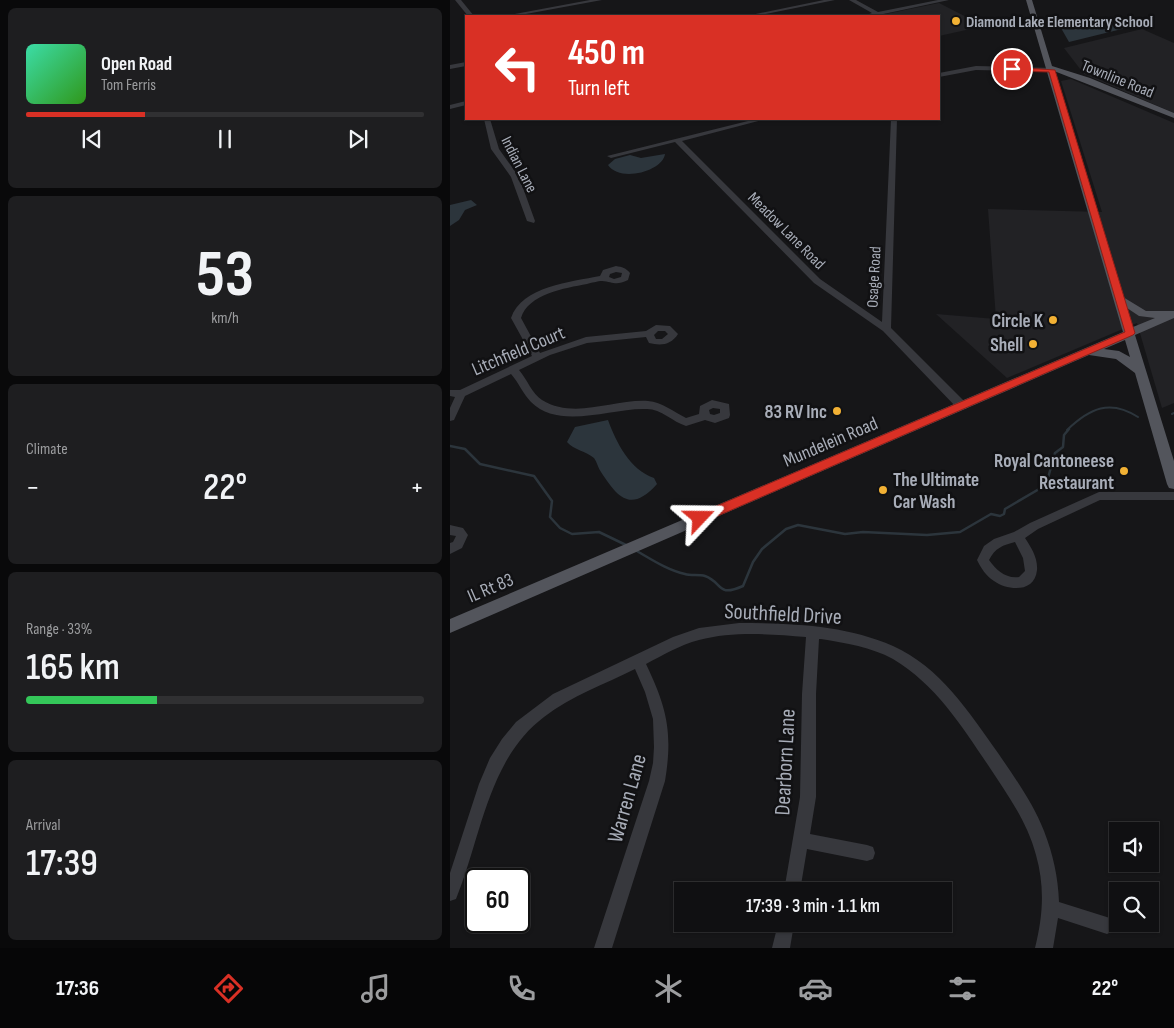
<!DOCTYPE html>
<html lang="en">
<head>
<meta charset="utf-8">
<style>
	:root { --surface:#101012; --page:#1e1e20; --text:#f1f3f6; --muted:#9c9d9f; --line:#303032; --accent:#d93025 }
	body { margin:0; font-family:"Sofia Sans Condensed",sans-serif; background:var(--page); color:var(--text); height:100vh; display:flex; flex-direction:column; font-size:19px; white-space:nowrap }
	* { box-sizing:border-box; margin:0 }
	p { font-size:16px; color:var(--muted) }
	.icon { flex:none; width:28px; height:28px; fill:none; stroke:currentColor; stroke-width:2; stroke-linecap:round; stroke-linejoin:round }
	.map { position:relative; flex:1; overflow:hidden }
	.details { display:flex; flex-direction:column; gap:8px; padding:8px; background:#09090a; width:450px }
	.details>* { flex:none }
	.guide { position:absolute; left:15px; top:15px; width:475px; height:105px; border-radius:0px; box-shadow:0 1px 4px #0004,0 0 0 1px var(--line); background:#d93025; color:#fff; overflow:hidden }
	.controls { position:absolute; left:659px; top:822px; display:grid; gap:10px }
	.controls a { display:grid; place-items:center; width:50px; height:50px; border-radius:0px; background:var(--surface); box-shadow:0 1px 4px #0004,0 0 0 1px var(--line); font-size:25px }
	.speed { position:absolute; left:15px; top:868px; display:flex; gap:10px; font-size:25px; font-weight:700; text-align:center }
	.speed>* { display:grid; place-content:center; width:65px; height:65px; border-radius:50%; background:var(--surface); box-shadow:0 1px 4px #0004,0 0 0 1px var(--line); line-height:1 }
	.speed .limit { border:2px solid #111; border-radius:8px; background:#fff; color:#111 }
	.pin { position:absolute; display:grid; place-items:center; width:42px; height:42px; color:#fff; margin:-21px; border:2px solid #fff; border-radius:50%; box-shadow:0 1px 5px #0007 }
	.me { position:absolute; width:55px; margin:-28px; rotate:67deg; stroke-linejoin:round; filter:drop-shadow(0 0 4px #0008) }
	.turn { display:flex; align-items:center; gap:18px; height:105px; padding:0 20px; font-size:22px }
	.turn .icon { width:65px; height:65px; stroke-width:2.5 }
	.turn b { display:block; font-size:35px; line-height:42px }
	.big { font-size:38px; font-weight:600; line-height:1.1 }
	.details .card { flex:1; display:flex; flex-direction:column; justify-content:center; gap:8px; min-width:0; padding:0 18px; border-radius:8px; background:var(--page) }
	.details .dial { align-items:center; gap:0 }
	.dial b { font-size:65px; line-height:1 }
	.song { display:flex; align-items:center; gap:15px }
	.cover { width:60px; height:60px; border-radius:8px; background:linear-gradient(135deg,hsl(160 70% 55%),hsl(110 70% 35%)) }
	.played { height:5px; border-radius:2px; background:linear-gradient(90deg,var(--accent) 30%,var(--line) 30%) }
	.keys { display:flex; justify-content:space-around; direction:ltr }
	.heat { display:flex; justify-content:space-between; align-items:center; font-size:28px; direction:ltr }
	.charge { height:8px; border-radius:4px; background:linear-gradient(90deg,#34c759 33%,var(--line) 0) }
	.trip { position:absolute; left:224px; top:882px; width:278px; height:50px; border-radius:0px; background:var(--surface); box-shadow:0 1px 4px #0004,0 0 0 1px var(--line); font-weight:600; line-height:50px; text-align:center }
	.tab-bar { display:flex; height:80px; justify-content:space-around; align-items:center; background:#060607; color:var(--muted) }
	.tab-bar .icon { width:35px; height:35px }
	.tab-bar .on { color:var(--accent) }
	.tab-bar b { font-size:22px; color:var(--text) }
	main { display:flex; flex:1; min-height:0 }
	.map>svg:first-child { display:block }
	.built { fill:#222225 }
	.water { fill:#2c353c }
	.lines { fill:none; stroke-linecap:round; stroke-linejoin:round }
	.stream-far1 { stroke:#2c353c; stroke-width:2 }
	.stream { stroke:#2c353c; stroke-width:2.5 }
	.minor { fill:#37383d; fill-rule:evenodd }
	.major { fill:#53555c; fill-rule:evenodd }
	.route { fill:#d93025; stroke:#8d1f18 }
	.poi-dot { fill:#f2b134; stroke:#111113; stroke-width:2 }
	.labels { text-anchor:middle; stroke-width:5; stroke-linejoin:round; paint-order:stroke }
	.far-poi-label { font-size:16px; font-weight:bold; fill:#a8adb8; stroke:#111113; text-anchor:start }
	.far-street-label { font-size:16px; fill:#a8adb8; stroke:#111113 }
	.poi-label { font-size:19px; font-weight:bold; fill:#a8adb8; stroke:#111113; text-anchor:end }
	.street-label { font-size:19px; fill:#a8adb8; stroke:#111113 }
	.near-street-label { font-size:22px; fill:#a8adb8; stroke:#111113 }
</style>
</head>
<body>
<main>
<section class="details">
<div class="card">
<div class="song"><i class="cover"></i><div><b>Open Road</b><p>Tom Ferris</p></div></div>
<div class="played"></div>
<div class="keys"><svg class="icon" aria-label="previous" viewBox="0 0 24 24"><path d="M18 5L8 12l10 7zM5 5v14"/></svg><svg class="icon" aria-label="pause" viewBox="0 0 24 24"><path d="M8 5v14M16 5v14"/></svg><svg class="icon" aria-label="next" viewBox="0 0 24 24"><path d="M6 5l10 7-10 7zM19 5v14"/></svg></div>
</div>
<div class="card dial"><b>53</b><p>km/h</p></div>
<div class="card"><p>Climate</p>
<div class="heat"><a>−</a><b class="big">22°</b><a>+</a></div>
</div>
<div class="card"><p>Range · 33%</p><b class="big">165 km</b><div class="charge"></div></div>
<div class="card"><p>Arrival</p><b class="big">17:39</b></div>
</section>
<div class="map">
<svg width="724" height="948" viewBox="0 0 724 948">
	<rect width="100%" height="100%" fill="#161618"/>
	<g class="built">
		<polygon points="489,3 534,26 489,36 489,16 426,16"/>
		<polygon points="692,29 724,43 724,113 634,74 614,48"/>
		<polygon points="621,79 724,123 724,403 712,408 687,323 557,378 486,314 546,319 538,209 652,212 611,81"/>
	</g>
	<g class="water">
		<polygon points="607,21 648,21 680,27 619,42"/>
		<path d="M215,154C213,171 170,183 158,165L165,159L180,155L191,158Z"/>
		<polygon points="21,200 27,205 15,210 9,220 0,226 0,205"/>
		<path d="M158,420C166,442 180,470 204,478L207,484C181,513 168,498 151,472C148,468 147,462 144,458C136,451 124,450 117,442L125,427Z"/>
	</g>
	<g class="lines">
		<g class="stream-far1">
			<polyline points="722,414 724,413"/>
			<path d="M617,430C640,408 660,399 688,417"/>
		</g>
		<g class="stream">
			<polyline points="0,446 15,449 30,464 84,476 102,501 100,517 110,528 122,534 149,532 176,545"/>
			<path d="M185,550C201,559 217,570 235,574C241,576 249,574 255,576C273,582 266,598 293,586L303,562L312,549L336,529L348,525L395,534L413,532L477,535L510,532L541,514L550,516L554,514L555,509L596,485L605,453L613,447L614,435L619,429"/>
		</g>
		<g class="minor">
			<polygon points="5,0 11,0 24,16 18,16"/>
			<polygon points="140,0 152,0 65,16 54,16"/>
			<polygon points="374,0 385,0 306,16 296,16"/>
			<polygon points="399,0 406,0 428,12 488,0 499,0 424,16 414,16 422,13"/>
			<polygon points="16,62 16,66 0,69 0,65"/>
			<polygon points="526,66 602,68 605,70 602,72 526,70 489,77 489,73"/>
			<polygon points="16,101 16,105 0,109 0,105"/>
			<polygon points="34,119 40,119 49,149 69,177 85,221 84,223 77,221 61,177 41,149"/>
			<polygon points="306,119 316,119 232,141 370,279 432,322 441,119 447,119 441,328 516,403 517,406 516,409 508,409 433,331 364,283 225,142 161,158 157,156"/>
			<path d="M166,266C172,267 176,268 180,273L178,280C166,286 163,282 152,281C148,281 141,283 137,284C115,288 78,294 71,318L90,353L136,337L196,331L206,325L220,326L228,334C221,345 211,346 199,343L196,337L137,343L100,355L69,370C77,379 82,394 92,400C125,420 163,399 198,401C212,402 224,412 236,418L249,414L250,406L262,400L279,404L280,415L279,418L265,423L255,420L236,426C223,422 211,409 197,409C163,407 110,431 81,402C73,394 69,383 61,374L15,396L4,420L0,421V408L5,397L0,396V390H10L82,356L61,318C72,286 121,282 150,276L153,270ZM166,272L172,273L171,277L164,279L159,277L160,274ZM208,331H215L218,334L212,339H206L204,335ZM263,408L270,409V413L264,415L260,414L259,410Z"/>
			<path d="M649,492H724V500H650L588,529L575,538C581,547 588,558 587,570C585,593 558,591 544,581C536,576 531,568 527,560L534,546L544,539L564,532L580,523ZM565,542L573,558L575,571L569,577C556,579 546,570 539,560C545,548 553,545 565,542Z"/>
			<polygon points="0,525 13,528 18,535 12,548 0,554 0,543 3,542 6,536 0,535"/>
			<path d="M289,623C340,623 396,625 443,646C490,667 519,712 548,753C565,778 583,803 594,831C603,854 608,877 609,902L663,919L666,925L663,931L657,934L608,918L603,948H585C593,916 595,887 586,855C577,821 557,794 538,765C511,725 486,685 443,659C421,647 396,643 371,639H369L366,694V797L360,834L417,845L423,847L425,853L423,859L417,861L357,849L350,891H334L350,797L352,694L356,637C321,634 283,631 249,640C230,645 213,655 196,664C217,708 223,732 215,781L162,948H144L199,781L203,763L204,747L203,719L195,692L185,669C155,684 121,696 94,717C38,759 31,838 6,899L0,901V873L29,784L40,758L52,739L66,722L103,694L223,637L249,628Z"/>
			<polygon points="328,924 344,924 340,948 322,948"/>
		</g>
		<path class="major" d="M576,0H582L602,66L640,78L724,113V118L604,71L673,297L696,311H724V318L685,335L724,461V489L719,488L717,484L685,373L666,359L639,355L0,633V619L673,332ZM677,308L689,316L705,318L683,327ZM675,340L680,357L669,351L654,349Z"/>
	</g>
	<polygon class="route" points="560,67 605,70 685,333 683,335 254,522 245,522 244,518 245,515 675,332 599,72 562,71"/>
	<g class="poi-dot">
		<circle cx="506" cy="21" r="5"/>
		<circle cx="603" cy="320" r="5"/>
		<circle cx="583" cy="344" r="5"/>
		<circle cx="387" cy="411" r="5"/>
		<circle cx="674" cy="471" r="5"/>
		<circle cx="433" cy="490" r="5"/>
	</g>
	<g class="labels">
		<g class="far-poi-label">
			<text x="516" y="27">Diamond Lake Elementary School</text>
		</g>
		<g class="far-street-label">
			<text transform="translate(668 78) rotate(22)" y="6">Townline Road</text>
			<text transform="translate(70 164) rotate(63)" y="6">Indian Lane</text>
			<text transform="translate(337 230) rotate(45)" y="6">Meadow Lane Road</text>
			<text transform="translate(423 277) rotate(-87)" y="6">Osage Road</text>
		</g>
		<g class="poi-label">
			<text x="593" y="327">Circle K</text>
			<text x="573" y="351">Shell</text>
			<text x="377" y="418">83 RV Inc</text>
			<text x="664" y="467">Royal Cantoneese<tspan x="664" dy="22">Restaurant</tspan></text>
			<text x="443" y="486" text-anchor="start">The Ultimate<tspan x="443" dy="22">Car Wash</tspan></text>
		</g>
		<g class="street-label">
			<text transform="translate(68 350) rotate(-23)" y="7">Litchfield Court</text>
			<text transform="translate(380 441) rotate(-23)" y="7">Mundelein Road</text>
			<text transform="translate(40 587) rotate(-23)" y="7">IL Rt 83</text>
		</g>
		<g class="near-street-label">
			<text transform="translate(333 613) rotate(3)" y="8">Southfield Drive</text>
			<text transform="translate(334 762) rotate(-87)" y="8">Dearborn Lane</text>
			<text transform="translate(176 798) rotate(-74)" y="8">Warren Lane</text>
		</g>
	</g>
</svg>
<div class="controls">
<a><svg class="icon" aria-label="sound" viewBox="0 0 24 24"><path d="M4 9h4l5-4v14l-5-4H4zM17 9q2 3 0 6"/></svg></a>
<a><svg class="icon" aria-label="search" viewBox="0 0 24 24"><circle cx="10" cy="10" r="6"/><path d="M15 15l6 6"/></svg></a>
</div>
<div class="speed"><div class="limit">60</div></div>
<div class="pin" style="left:562px;top:69px;background:#d93025"><svg class="icon" aria-label="arrive" viewBox="0 0 24 24"><path d="M6 21V4h12l-3 4 3 4H6"/></svg></div>
<svg class="me" style="left:250px;top:518px" viewBox="-20 -20 40 40"><path d="M0-17L14 15 0 8-14 15z" fill="#d93025" stroke="#fff" stroke-width="4"/></svg>
<div class="trip">17:39 · 3 min · 1.1 km</div>
<div class="guide">
<div class="turn"><svg class="icon" aria-label="left" viewBox="0 0 24 24"><path d="M17 20v-9H6M10 6l-5 5 5 5"/></svg><div><b>450 m</b>Turn left</div></div>
</div>
</div>
</main>
<nav class="tab-bar">
<b>17:36</b>
<svg class="icon on" aria-label="directions" viewBox="0 0 24 24"><path d="M12 3l9 9-9 9-9-9zM9 14v-3h6M13 9l2 2-2 2"/></svg>
<svg class="icon" aria-label="music" viewBox="0 0 24 24"><path d="M9 18V5l10-2v13"/><circle cx="6" cy="18" r="3"/><circle cx="16" cy="16" r="3"/></svg>
<svg class="icon" aria-label="phone" viewBox="0 0 24 24"><path d="M5 4h4l2 5-3 2q2 4 5 5l2-3 5 2v4C11 20 4 13 5 4z"/></svg>
<svg class="icon" aria-label="climate" viewBox="0 0 24 24"><path d="M12 3v18M4 7l16 10M4 17L20 7"/></svg>
<svg class="icon" aria-label="car" viewBox="0 0 24 24"><path d="M5 17H2v-5l4-1 3-4h7l3 4 3 1v5h-3M9 17h6M6 11h13"/><circle cx="7" cy="17" r="2"/><circle cx="17" cy="17" r="2"/></svg>
<svg class="icon" aria-label="filters" viewBox="0 0 24 24"><path d="M4 7h16M4 17h16"/><circle cx="9" cy="7" r="2"/><circle cx="15" cy="17" r="2"/></svg>
<b>22°</b>
</nav>
</body>
</html>
